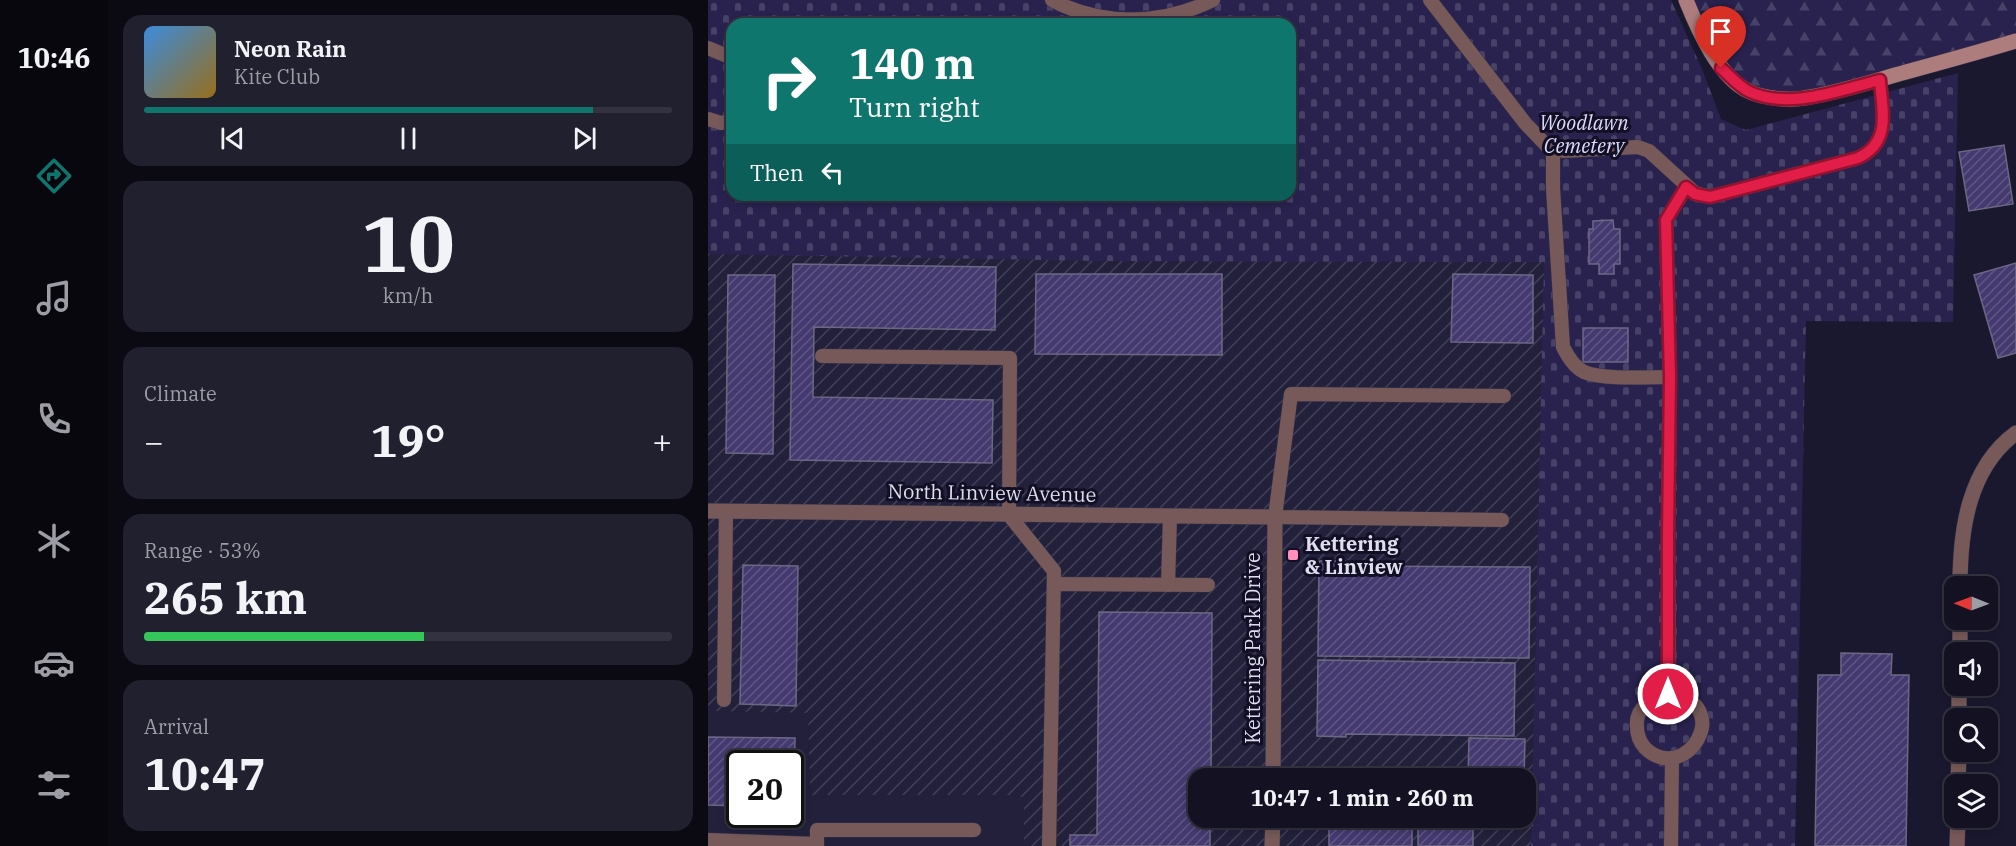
<!DOCTYPE html>
<html lang="en">
<head>
<meta charset="utf-8">
<style>
	:root { --surface:#141222; --page:#21202f; --text:#f1f3f6; --muted:#9d9ea5; --line:#333240; --accent:#0f766e }
	body { margin:0; font-family:"IBM Plex Serif",serif; background:var(--page); color:var(--text); height:100vh; display:flex; flex-direction:column; font-size:22px; white-space:nowrap }
	* { box-sizing:border-box; margin:0 }
	p { font-size:20px; color:var(--muted) }
	.icon { flex:none; width:33px; height:33px; fill:none; stroke:currentColor; stroke-width:2; stroke-linecap:round; stroke-linejoin:round }
	.map { position:relative; flex:1; overflow:hidden }
	.sheet { display:flex; flex-direction:column; gap:15px; padding:15px; background:#0b0a13; width:600px }
	.sheet>* { flex:none }
	.top-card { position:absolute; left:18px; top:18px; width:570px; height:183px; border-radius:18px; box-shadow:0 3px 9px #0003,0 0 0 2px var(--line); background:#0f766e; color:#fff; overflow:hidden }
	.needle { width:39px; rotate:271deg }
	.fabs { position:absolute; left:1236px; top:576px; display:grid; gap:12px }
	.fabs a { display:grid; place-items:center; width:54px; height:54px; border-radius:12px; background:var(--surface); box-shadow:0 3px 9px #0003,0 0 0 2px var(--line); font-size:30px }
	.speed { position:absolute; left:18px; top:750px; display:flex; gap:12px; font-size:30px; font-weight:700; text-align:center }
	.speed>* { display:grid; place-content:center; width:78px; height:78px; border-radius:50%; background:var(--surface); box-shadow:0 3px 9px #0003,0 0 0 2px var(--line); line-height:1 }
	.speed .limit { border:3px solid #111; border-radius:9px; background:#fff; color:#111 }
	.pin { position:absolute; display:grid; place-items:center; width:51px; height:51px; color:#fff; margin:-62px -26px; border-radius:50% 50% 50% 0; rotate:-45deg; box-shadow:0 0 6px #0007 }
	.pin .icon { rotate:45deg }
	.me { position:absolute; width:66px; margin:-33px; rotate:0deg; stroke-linejoin:round; filter:drop-shadow(0 0 4px #0008) }
	.turn { display:flex; align-items:center; gap:21px; height:126px; padding:0 24px; font-size:27px }
	.turn .icon { width:78px; height:78px; stroke-width:2.5 }
	.turn b { display:block; font-size:42px; line-height:51px }
	.then { display:flex; align-items:center; height:57px; padding:0 24px; background:#0003; gap:12px; font-size:22px }
	.big { font-size:45px; font-weight:800; line-height:1.1 }
	.sheet .card { flex:1; display:flex; flex-direction:column; justify-content:center; gap:9px; min-width:0; padding:0 21px; border-radius:18px; background:var(--page) }
	.sheet .dial { align-items:center; gap:0 }
	.dial b { font-size:78px; line-height:1 }
	.song { display:flex; align-items:center; gap:18px }
	.cover { width:72px; height:72px; border-radius:9px; background:linear-gradient(135deg,hsl(210 70% 55%),hsl(40 70% 35%)) }
	.played { height:6px; border-radius:3px; background:linear-gradient(90deg,var(--accent) 85%,var(--line) 85%) }
	.keys { display:flex; justify-content:space-around; direction:ltr }
	.heat { display:flex; justify-content:space-between; align-items:center; font-size:33px; direction:ltr }
	.charge { height:9px; border-radius:4px; background:linear-gradient(90deg,#34c759 53%,var(--line) 0) }
	.trip { position:absolute; left:480px; top:768px; width:348px; height:60px; border-radius:18px; background:var(--surface); box-shadow:0 3px 9px #0003,0 0 0 2px var(--line); font-weight:800; line-height:60px; text-align:center }
	main { display:flex; flex:1; min-height:0 }
	.menu { display:flex; flex-direction:column; width:108px; justify-content:space-around; align-items:center; background:#08070e; color:var(--muted) }
	.menu .icon { width:42px; height:42px }
	.menu .current { color:var(--accent) }
	.menu b { font-size:27px; color:var(--text) }
	.map>svg:first-child { display:block }
	.built { fill:#23203c; fill-rule:evenodd }
	.industrial { fill:url(#industrial-furrows); fill-rule:evenodd }
	.forest { fill:url(#forest-firs) }
	.cemetery { fill:url(#cemetery-stones); fill-rule:evenodd }
	.building { fill:url(#building-hatch); stroke:#6c6883; stroke-width:1.5 }
	.lines { fill:none; stroke-linecap:round; stroke-linejoin:round }
	.lane-casing { stroke:#353449; stroke-width:15 }
	.street-casing { stroke:#353449; stroke-width:16 }
	.secondary-casing { stroke:#353449; stroke-width:16 }
	.lane { stroke:#775959; stroke-width:14 }
	.street { stroke:#775959; stroke-width:15 }
	.secondary { stroke:#ad7c7d; stroke-width:15 }
	.route-casing { stroke:#92132f; stroke-width:15 }
	.route { stroke:#e11d48; stroke-width:10 }
	.poi-dot { fill:#ff8ebb; stroke:#120f24; stroke-width:2 }
	.labels { text-anchor:middle; stroke-width:6; stroke-linejoin:round; paint-order:stroke }
	.park-label { font-size:20px; font-style:italic; fill:#dcdbfe; stroke:#120f24 }
	.street-label { font-size:20px; fill:#dedeee; stroke:#120f24 }
	.poi-label { font-size:20px; font-weight:bold; fill:#dedeee; stroke:#120f24; text-anchor:start }
</style>
</head>
<body>
<main>
<nav class="menu">
<b>10:46</b>
<svg class="icon current" aria-label="directions" viewBox="0 0 24 24"><path d="M12 3l9 9-9 9-9-9zM9 14v-3h6M13 9l2 2-2 2"/></svg>
<svg class="icon" aria-label="music" viewBox="0 0 24 24"><path d="M9 18V5l10-2v13"/><circle cx="6" cy="18" r="3"/><circle cx="16" cy="16" r="3"/></svg>
<svg class="icon" aria-label="phone" viewBox="0 0 24 24"><path d="M5 4h4l2 5-3 2q2 4 5 5l2-3 5 2v4C11 20 4 13 5 4z"/></svg>
<svg class="icon" aria-label="climate" viewBox="0 0 24 24"><path d="M12 3v18M4 7l16 10M4 17L20 7"/></svg>
<svg class="icon" aria-label="car" viewBox="0 0 24 24"><path d="M5 17H2v-5l4-1 3-4h7l3 4 3 1v5h-3M9 17h6M6 11h13"/><circle cx="7" cy="17" r="2"/><circle cx="17" cy="17" r="2"/></svg>
<svg class="icon" aria-label="filters" viewBox="0 0 24 24"><path d="M4 7h16M4 17h16"/><circle cx="9" cy="7" r="2"/><circle cx="15" cy="17" r="2"/></svg>
</nav>
<section class="sheet">
<div class="card">
<div class="song"><i class="cover"></i><div><b>Neon Rain</b><p>Kite Club</p></div></div>
<div class="played"></div>
<div class="keys"><svg class="icon" aria-label="previous" viewBox="0 0 24 24"><path d="M18 5L8 12l10 7zM5 5v14"/></svg><svg class="icon" aria-label="pause" viewBox="0 0 24 24"><path d="M8 5v14M16 5v14"/></svg><svg class="icon" aria-label="next" viewBox="0 0 24 24"><path d="M6 5l10 7-10 7zM19 5v14"/></svg></div>
</div>
<div class="card dial"><b>10</b><p>km/h</p></div>
<div class="card"><p>Climate</p>
<div class="heat"><a>−</a><b class="big">19°</b><a>+</a></div>
</div>
<div class="card"><p>Range · 53%</p><b class="big">265 km</b><div class="charge"></div></div>
<div class="card"><p>Arrival</p><b class="big">10:47</b></div>
</section>
<div class="map">
<svg width="1308" height="846" viewBox="0 0 1308 846">
	<defs>
		<pattern id="industrial-furrows" width="10" height="10" patternUnits="userSpaceOnUse" patternTransform="scale(1.5)"><rect width="10" height="10" fill="#23203c"/><path d="M-1 1l2-2M0 10L10 0M9 11l2-2" fill="none" stroke="#424058"/></pattern>
		<pattern id="forest-firs" width="22" height="20" patternUnits="userSpaceOnUse" patternTransform="scale(1.5)"><rect width="22" height="20" fill="#29224f"/><path d="M5 1l3.5 6h-7zM16 11l3.5 6h-7z" fill="#484269"/></pattern>
		<pattern id="cemetery-stones" width="16" height="16" patternUnits="userSpaceOnUse" patternTransform="scale(1.5)"><rect width="16" height="16" fill="#29224f"/><path d="M2 7V4a2 2 0 0 1 4 0v3zM10 15v-3a2 2 0 0 1 4 0v3z" fill="#484269"/></pattern>
		<pattern id="building-hatch" width="6" height="6" patternUnits="userSpaceOnUse" patternTransform="scale(1.5)"><rect width="6" height="6" fill="#453a70"/><path d="M-1 1l2-2M0 6l6-6M5 7l2-2" fill="none" stroke="#5f5685"/></pattern>
	</defs>
	<rect width="100%" height="100%" fill="#1a182e"/>
	<path class="built" d="M0,711L100,713L102,794L297,795L316,797V846H0ZM32,764H82V814H32Z"/>
	<path class="industrial" d="M0,252L837,262L823,846H316V797L297,795H102L100,713L0,711ZM490,778H818V818H490Z"/>
	<polygon class="forest" points="978,0 1308,0 1308,41 1094,99 1030,84"/>
	<path class="cemetery" d="M0,0H963L994,69L1013,119L1038,130L1250,73L1245,322L1098,321L1087,846H823L836,262L387,261L0,254ZM24,24H582V195H24Z"/>
	<g class="building">
		<polygon points="1296,145 1305,204 1261,211 1251,152"/>
		<polygon points="905,220 906,229 912,229 912,264 906,264 906,274 891,274 891,264 881,264 881,229 885,229 885,221"/>
		<polygon points="1308,263 1308,353 1290,358 1266,275"/>
		<polygon points="85,264 288,267 287,330 106,327 105,397 285,400 284,463 82,460"/>
		<polygon points="328,274 514,274 514,355 327,354"/>
		<polygon points="745,274 825,275 825,343 743,342"/>
		<polygon points="20,275 67,275 65,454 18,453"/>
		<rect x="875" y="328" width="45" height="34"/>
		<polygon points="611,561 642,561 642,566 822,567 821,658 610,656"/>
		<polygon points="35,565 90,566 88,706 32,704"/>
		<polygon points="391,612 504,613 503,778 490,778 490,818 502,818 502,846 362,846 362,835 389,835"/>
		<polygon points="1133,653 1184,654 1183,675 1201,675 1198,846 1107,846 1110,675 1133,675"/>
		<polygon points="610,660 807,663 806,736 638,734 638,737 609,736"/>
		<polygon points="0,737 87,738 86,806 82,806 82,764 32,764 32,806 0,805"/>
		<polygon points="761,738 817,739 816,778 760,778"/>
		<polygon points="621,828 704,829 704,846 621,846"/>
		<rect x="710" y="829" width="55" height="17"/>
	</g>
	<g class="lines">
		<defs>
			<g id="lane">
				<path d="M344,0C395,27 454,25 505,0"/>
				<path d="M722,0L817,123L838,145L845,149L855,151L930,147L941,151L987,193L1002,197L1150,158C1184,143 1174,110 1172,80"/>
				<polyline points="0,48 24,58"/>
				<polyline points="0,119 13,123 24,121"/>
				<path d="M845,149V188L855,347C860,357 866,367 876,372C895,380 940,377 962,377"/>
				<polyline points="114,356 302,358 301,515 346,571 341,846"/>
				<polyline points="794,520 567,517 583,394 796,396"/>
				<polyline points="346,584 500,585"/>
				<polyline points="460,585 462,516"/>
				<polyline points="961,694 960,534 962,377 958,220 978,187"/>
				<path d="M961,694C1029,703 978,787 937,748C931,741 929,735 929,727C927,707 944,698 961,694Z"/>
				<polyline points="16,700 18,511"/>
				<polyline points="565,776 666,778"/>
				<polyline points="0,840 109,844"/>
				<polyline points="109,846 109,830 266,830"/>
				<polyline points="963,846 964,759"/>
			</g>
			<g id="street">
				<polyline points="0,511 567,517 565,778"/>
				<path d="M1252,586C1252,531 1260,468 1308,433"/>
				<polyline points="1252,652 1252,620"/>
				<polyline points="1251,718 1251,686"/>
				<polyline points="1250,784 1251,752"/>
				<polyline points="564,846 565,818"/>
				<polyline points="1249,846 1250,818"/>
			</g>
			<path id="secondary" d="M978,0C990,30 1011,78 1042,92C1056,98 1081,101 1096,98C1130,93 1165,81 1198,72C1235,62 1271,52 1308,41"/>
		</defs>
		<use href="#lane" class="lane-casing"/>
		<use href="#street" class="street-casing"/>
		<use href="#secondary" class="secondary-casing"/>
		<use href="#lane" class="lane"/>
		<use href="#street" class="street"/>
		<use href="#secondary" class="secondary"/>
	</g>
	<g class="lines">
		<defs>
			<path id="route" d="M960,694V534L962,377L958,220L978,187L987,194L1002,197L1150,158C1184,142 1174,111 1172,80C1131,90 1083,110 1042,92C1031,87 1022,76 1013,68"/>
		</defs>
		<use href="#route" class="route-casing"/>
		<use href="#route" class="route"/>
	</g>
	<rect class="poi-dot" x="579" y="549" width="12" height="12" rx="3"/>
	<g class="labels">
		<g class="park-label">
			<text x="876" y="130">Woodlawn<tspan x="876" dy="23">Cemetery</tspan></text>
		</g>
		<g class="street-label">
			<text transform="translate(284 493) rotate(1)" y="7">North Linview Avenue</text>
			<text transform="translate(545 648) rotate(-90)" y="7">Kettering Park Drive</text>
		</g>
		<g class="poi-label">
			<text x="597" y="551">Kettering<tspan x="597" dy="23">&amp; Linview</tspan></text>
		</g>
	</g>
</svg>
<div class="fabs">
<a><svg class="needle" viewBox="-14 -14 28 28"><path d="M0-13l5 13h-10z" fill="#e53935"/><path d="M0 13l5-13h-10z" fill="#9d9ea5"/></svg></a>
<a><svg class="icon" aria-label="sound" viewBox="0 0 24 24"><path d="M4 9h4l5-4v14l-5-4H4zM17 9q2 3 0 6"/></svg></a>
<a><svg class="icon" aria-label="search" viewBox="0 0 24 24"><circle cx="10" cy="10" r="6"/><path d="M15 15l6 6"/></svg></a>
<a><svg class="icon" aria-label="layers" viewBox="0 0 24 24"><path d="M12 4l9 5-9 5-9-5zM3 14l9 5 9-5"/></svg></a>
</div>
<div class="speed"><div class="limit">20</div></div>
<div class="pin" style="left:1013px;top:68px;background:#d93025"><svg class="icon" aria-label="arrive" viewBox="0 0 24 24"><path d="M6 21V4h12l-3 4 3 4H6"/></svg></div>
<svg class="me" style="left:960px;top:694px" viewBox="-20 -20 40 40"><circle r="17" fill="#e11d48" stroke="#fff" stroke-width="3"/><path d="M0-11L8 9 0 5-8 9z" fill="#fff"/></svg>
<div class="trip">10:47 · 1 min · 260 m</div>
<div class="top-card">
<div class="turn"><svg class="icon" aria-label="right" viewBox="0 0 24 24"><path d="M7 20v-9h11M14 6l5 5-5 5"/></svg><div><b>140 m</b>Turn right</div></div>
<div class="then">Then<svg class="icon" aria-label="left" viewBox="0 0 24 24"><path d="M17 20v-9H6M10 6l-5 5 5 5"/></svg></div>
</div>
</div>
</main>
</body>
</html>
